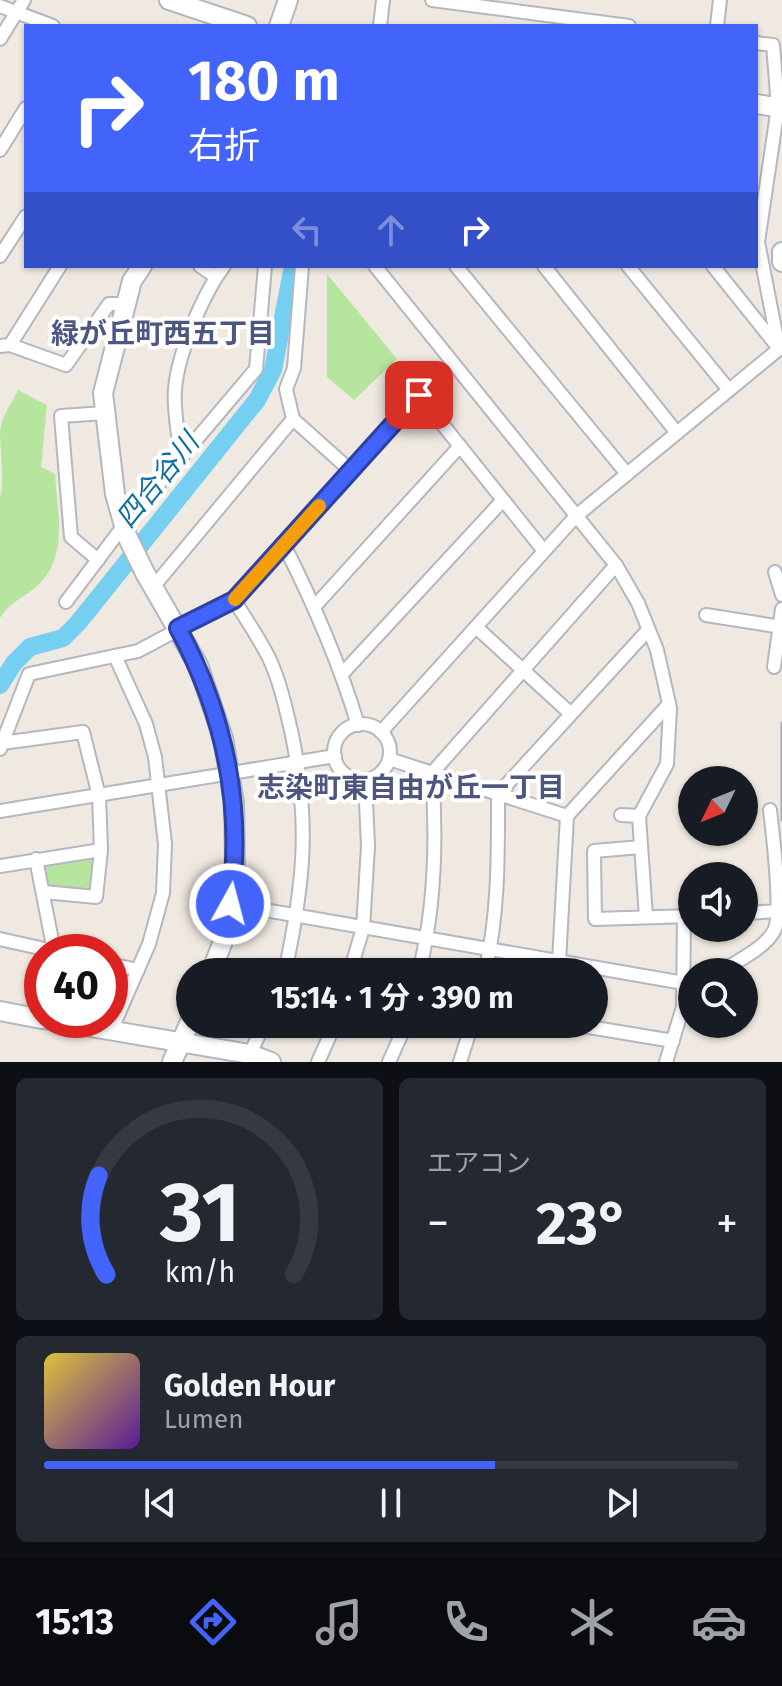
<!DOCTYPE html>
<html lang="ja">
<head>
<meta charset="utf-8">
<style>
	:root { --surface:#171b24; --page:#242831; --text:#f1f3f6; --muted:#9ea1a6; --line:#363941; --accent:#4264fb }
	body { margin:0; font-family:"Fira Sans","Noto Sans JP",sans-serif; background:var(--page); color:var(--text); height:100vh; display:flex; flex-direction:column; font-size:30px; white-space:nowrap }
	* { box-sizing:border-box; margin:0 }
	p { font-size:26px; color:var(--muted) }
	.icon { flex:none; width:44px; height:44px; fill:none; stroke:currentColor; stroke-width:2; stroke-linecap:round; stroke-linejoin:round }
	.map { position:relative; height:1062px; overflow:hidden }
	.sheet { display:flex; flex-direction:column; gap:16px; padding:16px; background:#0d0f14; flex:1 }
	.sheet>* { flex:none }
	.banner { position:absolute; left:24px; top:24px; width:734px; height:244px; border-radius:0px; box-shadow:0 2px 6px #0004; background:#4264fb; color:#fff; overflow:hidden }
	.needle { width:52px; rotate:227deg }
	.controls { position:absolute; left:678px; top:766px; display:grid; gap:16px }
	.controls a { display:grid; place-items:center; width:80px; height:80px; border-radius:50%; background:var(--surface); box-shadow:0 2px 6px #0004; font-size:40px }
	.speed { position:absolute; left:24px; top:934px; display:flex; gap:16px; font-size:40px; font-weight:700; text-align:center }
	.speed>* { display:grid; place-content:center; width:104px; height:104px; border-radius:50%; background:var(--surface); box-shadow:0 2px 6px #0004; line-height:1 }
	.speed .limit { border:12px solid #d22; background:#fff; color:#111 }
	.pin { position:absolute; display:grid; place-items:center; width:68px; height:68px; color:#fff; margin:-34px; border-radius:16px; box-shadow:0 4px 12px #0006 }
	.me { position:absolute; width:88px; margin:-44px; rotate:7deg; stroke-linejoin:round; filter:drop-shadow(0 0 6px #0008) }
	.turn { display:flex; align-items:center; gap:28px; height:168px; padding:0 32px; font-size:36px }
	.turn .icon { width:104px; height:104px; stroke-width:2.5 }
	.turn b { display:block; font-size:56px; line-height:68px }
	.lanes { display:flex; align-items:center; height:76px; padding:0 32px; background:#0003; justify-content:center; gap:40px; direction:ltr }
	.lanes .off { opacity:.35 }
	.big { font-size:60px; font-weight:700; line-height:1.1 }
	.sheet .widget { flex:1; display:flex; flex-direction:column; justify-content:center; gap:12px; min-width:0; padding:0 28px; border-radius:12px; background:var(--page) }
	.sheet .dial { align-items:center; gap:0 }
	.dial svg { height:208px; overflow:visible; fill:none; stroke:var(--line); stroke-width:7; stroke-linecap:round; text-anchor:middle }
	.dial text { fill:var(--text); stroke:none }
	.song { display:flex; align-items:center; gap:24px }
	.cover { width:96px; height:96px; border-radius:12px; background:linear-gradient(135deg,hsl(50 70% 55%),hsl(270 70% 35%)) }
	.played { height:8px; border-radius:4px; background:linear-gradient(90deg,var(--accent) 65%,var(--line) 65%) }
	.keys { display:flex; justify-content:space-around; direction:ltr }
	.heat { display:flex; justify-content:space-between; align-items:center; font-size:44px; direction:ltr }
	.sheet .tiles { flex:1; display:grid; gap:16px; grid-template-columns:1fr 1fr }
	.widget:last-child { grid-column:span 2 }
	.trip { position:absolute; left:176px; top:958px; width:432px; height:80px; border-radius:40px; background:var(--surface); box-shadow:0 2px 6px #0004; font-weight:700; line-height:80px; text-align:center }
	.tab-bar { display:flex; height:128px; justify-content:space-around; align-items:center; background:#090b0e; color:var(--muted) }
	.tab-bar .icon { width:56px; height:56px }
	.tab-bar .current { color:var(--accent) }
	.tab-bar b { font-size:36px; color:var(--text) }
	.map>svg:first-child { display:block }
	.green { fill:#b6e59e }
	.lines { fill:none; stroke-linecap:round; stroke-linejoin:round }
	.river { stroke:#75cff0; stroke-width:18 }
	.street-casing { stroke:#b4b7c1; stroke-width:16 }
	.secondary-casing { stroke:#b4b7c1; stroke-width:22 }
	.street { stroke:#fff; stroke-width:12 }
	.secondary { stroke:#fff; stroke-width:18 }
	.rail { stroke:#a3a6b8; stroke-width:3 }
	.route-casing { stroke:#2b41a3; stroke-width:20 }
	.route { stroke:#4264fb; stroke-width:14 }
	.slow { stroke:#f59e0b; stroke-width:14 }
	.labels { text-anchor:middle; stroke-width:8; stroke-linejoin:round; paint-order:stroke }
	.neighbourhood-label { font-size:28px; font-weight:bold; fill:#4d5680; stroke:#fff }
	.water-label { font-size:28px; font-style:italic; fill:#0d6fa3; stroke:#fff }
</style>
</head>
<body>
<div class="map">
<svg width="782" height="1062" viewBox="0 0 782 1062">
	<rect width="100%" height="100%" fill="#efe9e1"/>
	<g class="green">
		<polygon points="327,274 397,359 354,400 327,377"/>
		<path d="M18,390L47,405L41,467L55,474C57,509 68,552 42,581C28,597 13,598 0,618V497C5,484 0,449 0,432C1,418 12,402 18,390Z"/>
		<polygon points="94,854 97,858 92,891 46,887 41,866 43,863"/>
	</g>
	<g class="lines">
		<polyline class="river" points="0,685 14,663 30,647 63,638 78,623 257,400 273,370 293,266"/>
		<defs>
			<g id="street">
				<polyline points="432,0 629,26"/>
				<polyline points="0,6 53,26"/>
				<polyline points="380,26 383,0"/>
				<polyline points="717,26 720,0"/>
				<polyline points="0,39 24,0"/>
				<polyline points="0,150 26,108"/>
				<polyline points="0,256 26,216"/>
				<polyline points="200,266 216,277"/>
				<polyline points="375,266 616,565 638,603 657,650 670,708 667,764 639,816 646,917"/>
				<polyline points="456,266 627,474"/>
				<polyline points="544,266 677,433"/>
				<polyline points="628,266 729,390"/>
				<polyline points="713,266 777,346"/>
				<polyline points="10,345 60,266"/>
				<polyline points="0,346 10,345 66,365 109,304 127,304"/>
				<polyline points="293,419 351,471"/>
				<path d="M181,458C179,436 173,411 175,389C178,353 203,294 224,266"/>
				<path d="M284,545C314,604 339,662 358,725"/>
				<polyline points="98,560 71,537 61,416 105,413"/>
				<polyline points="775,572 782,595"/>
				<polyline points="154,586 293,419 286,389 294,368 302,266"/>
				<path d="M234,600C246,619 259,638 269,658C280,681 286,709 292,735C310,824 304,883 285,972"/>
				<polyline points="66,602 124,525 256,369 265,266"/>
				<polyline points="315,606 460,446"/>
				<polyline points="706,615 782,627"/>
				<polyline points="476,627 571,714"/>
				<polyline points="774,667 782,609"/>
				<polyline points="342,674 503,500"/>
				<circle cx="362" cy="752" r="28"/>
				<polyline points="381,732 576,516 779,349 758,242 778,107 773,45 756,43"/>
				<polyline points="2,743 83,732 99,796 101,850 96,897 44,892"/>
				<polyline points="0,749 29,674 138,651 234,600 419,395 544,551"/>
				<polyline points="389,759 567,816"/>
				<polyline points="0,811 335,756"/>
				<polyline points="621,815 639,816"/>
				<polyline points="641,847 594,851 595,919 692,916"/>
				<polyline points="36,859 54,951"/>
				<polyline points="0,866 101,850"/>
				<polyline points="230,904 684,983"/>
				<polyline points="744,913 780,911"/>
				<polyline points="0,939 58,952"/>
				<polyline points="559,962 567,816 669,704"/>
				<polyline points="110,964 138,970"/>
				<polyline points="350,972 363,928 368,846 365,780"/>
				<path d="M419,972C435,908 437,839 432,773L616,565"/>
				<path d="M485,972C499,913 498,853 498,794L648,630"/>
				<path d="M721,972C739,959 765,949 775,929C782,908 773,836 770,810"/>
				<polyline points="571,1024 673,1041"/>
				<polyline points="111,1031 149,944 163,893 165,844 155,757 146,724 115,656"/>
				<polyline points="250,1054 264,1024"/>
				<polyline points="318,1062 335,1024"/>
				<polyline points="389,1062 406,1024"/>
				<polyline points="460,1062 472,1024"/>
				<polyline points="666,1062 683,1007 684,916"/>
			</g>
			<g id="secondary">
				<polyline points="169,0 247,26"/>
				<polyline points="279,26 288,0"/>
				<polyline points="756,104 782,108"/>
				<polyline points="782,252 782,262"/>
				<polyline points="142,266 132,281 103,393 115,494 127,536 145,573 198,665 223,738 234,802 235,866 222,944 211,972"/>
				<polyline points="0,1011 42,1019"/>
				<polyline points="49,1020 250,1054 271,1062"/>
				<polyline points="172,1062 190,1022"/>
			</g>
		</defs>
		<use href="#street" class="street-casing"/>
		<use href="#secondary" class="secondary-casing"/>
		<use href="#street" class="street"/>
		<use href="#secondary" class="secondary"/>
		<polyline class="rail" points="782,723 782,820"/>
	</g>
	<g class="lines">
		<defs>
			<path id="route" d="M230,904C244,806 225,715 178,628L234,600L419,395"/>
		</defs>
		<use href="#route" class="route-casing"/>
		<use href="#route" class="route"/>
		<polyline class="slow" points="235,599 319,506"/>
	</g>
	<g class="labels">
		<g class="neighbourhood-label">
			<text x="163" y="343">緑が丘町西五丁目</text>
			<text x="411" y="797">志染町東自由が丘一丁目</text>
		</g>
		<g class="water-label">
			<text transform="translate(157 480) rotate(-51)" y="10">四合谷川</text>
		</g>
	</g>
</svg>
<div class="controls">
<a><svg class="needle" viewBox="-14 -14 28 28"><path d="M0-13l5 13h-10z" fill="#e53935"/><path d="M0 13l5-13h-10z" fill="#9ea1a6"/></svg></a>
<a><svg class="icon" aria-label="sound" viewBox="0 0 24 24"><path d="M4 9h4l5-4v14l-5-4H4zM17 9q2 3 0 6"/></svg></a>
<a><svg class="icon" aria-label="search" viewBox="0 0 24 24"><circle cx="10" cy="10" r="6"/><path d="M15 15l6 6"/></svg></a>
</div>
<div class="speed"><div class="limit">40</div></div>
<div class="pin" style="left:419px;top:395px;background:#d93025"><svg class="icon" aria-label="arrive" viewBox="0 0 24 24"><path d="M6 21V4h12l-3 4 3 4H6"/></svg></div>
<svg class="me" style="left:230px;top:904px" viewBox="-20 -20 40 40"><circle r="17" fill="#4264fb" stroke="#fff" stroke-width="3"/><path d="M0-11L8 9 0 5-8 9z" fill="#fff"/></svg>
<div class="trip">15:14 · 1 分 · 390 m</div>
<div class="banner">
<div class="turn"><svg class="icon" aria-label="right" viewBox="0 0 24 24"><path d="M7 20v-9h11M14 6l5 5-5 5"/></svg><div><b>180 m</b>右折</div></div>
<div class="lanes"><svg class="icon off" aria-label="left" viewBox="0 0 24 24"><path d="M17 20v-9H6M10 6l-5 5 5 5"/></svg><svg class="icon off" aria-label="ahead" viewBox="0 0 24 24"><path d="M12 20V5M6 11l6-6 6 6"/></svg><svg class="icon" aria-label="right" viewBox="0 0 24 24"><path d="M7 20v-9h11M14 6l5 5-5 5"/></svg></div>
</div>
</div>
<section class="sheet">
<div class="tiles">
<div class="widget dial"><svg viewBox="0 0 100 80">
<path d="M14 69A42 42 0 1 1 86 69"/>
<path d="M14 69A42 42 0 0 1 11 31" stroke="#4264fb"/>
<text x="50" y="56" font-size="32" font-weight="700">31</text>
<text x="50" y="72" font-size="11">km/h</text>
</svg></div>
<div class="widget"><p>エアコン</p>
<div class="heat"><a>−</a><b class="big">23°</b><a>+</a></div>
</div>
<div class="widget">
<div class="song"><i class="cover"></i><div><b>Golden Hour</b><p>Lumen</p></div></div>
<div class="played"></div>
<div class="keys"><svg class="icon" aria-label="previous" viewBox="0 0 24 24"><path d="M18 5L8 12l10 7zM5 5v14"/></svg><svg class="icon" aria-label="pause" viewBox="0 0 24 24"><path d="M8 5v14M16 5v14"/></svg><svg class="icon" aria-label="next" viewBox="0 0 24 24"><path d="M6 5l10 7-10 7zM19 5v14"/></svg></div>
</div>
</div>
</section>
<nav class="tab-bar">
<b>15:13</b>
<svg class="icon current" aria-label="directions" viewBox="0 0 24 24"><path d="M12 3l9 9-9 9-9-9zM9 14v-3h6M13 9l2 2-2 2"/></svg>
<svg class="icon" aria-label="music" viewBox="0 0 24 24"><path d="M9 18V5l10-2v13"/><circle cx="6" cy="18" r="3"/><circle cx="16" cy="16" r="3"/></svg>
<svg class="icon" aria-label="phone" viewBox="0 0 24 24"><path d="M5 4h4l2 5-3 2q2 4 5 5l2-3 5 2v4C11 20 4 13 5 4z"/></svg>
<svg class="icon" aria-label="climate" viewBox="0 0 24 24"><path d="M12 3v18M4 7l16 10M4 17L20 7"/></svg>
<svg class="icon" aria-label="car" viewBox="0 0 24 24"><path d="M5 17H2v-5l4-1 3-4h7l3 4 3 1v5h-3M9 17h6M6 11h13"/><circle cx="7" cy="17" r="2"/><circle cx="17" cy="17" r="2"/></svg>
</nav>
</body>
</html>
